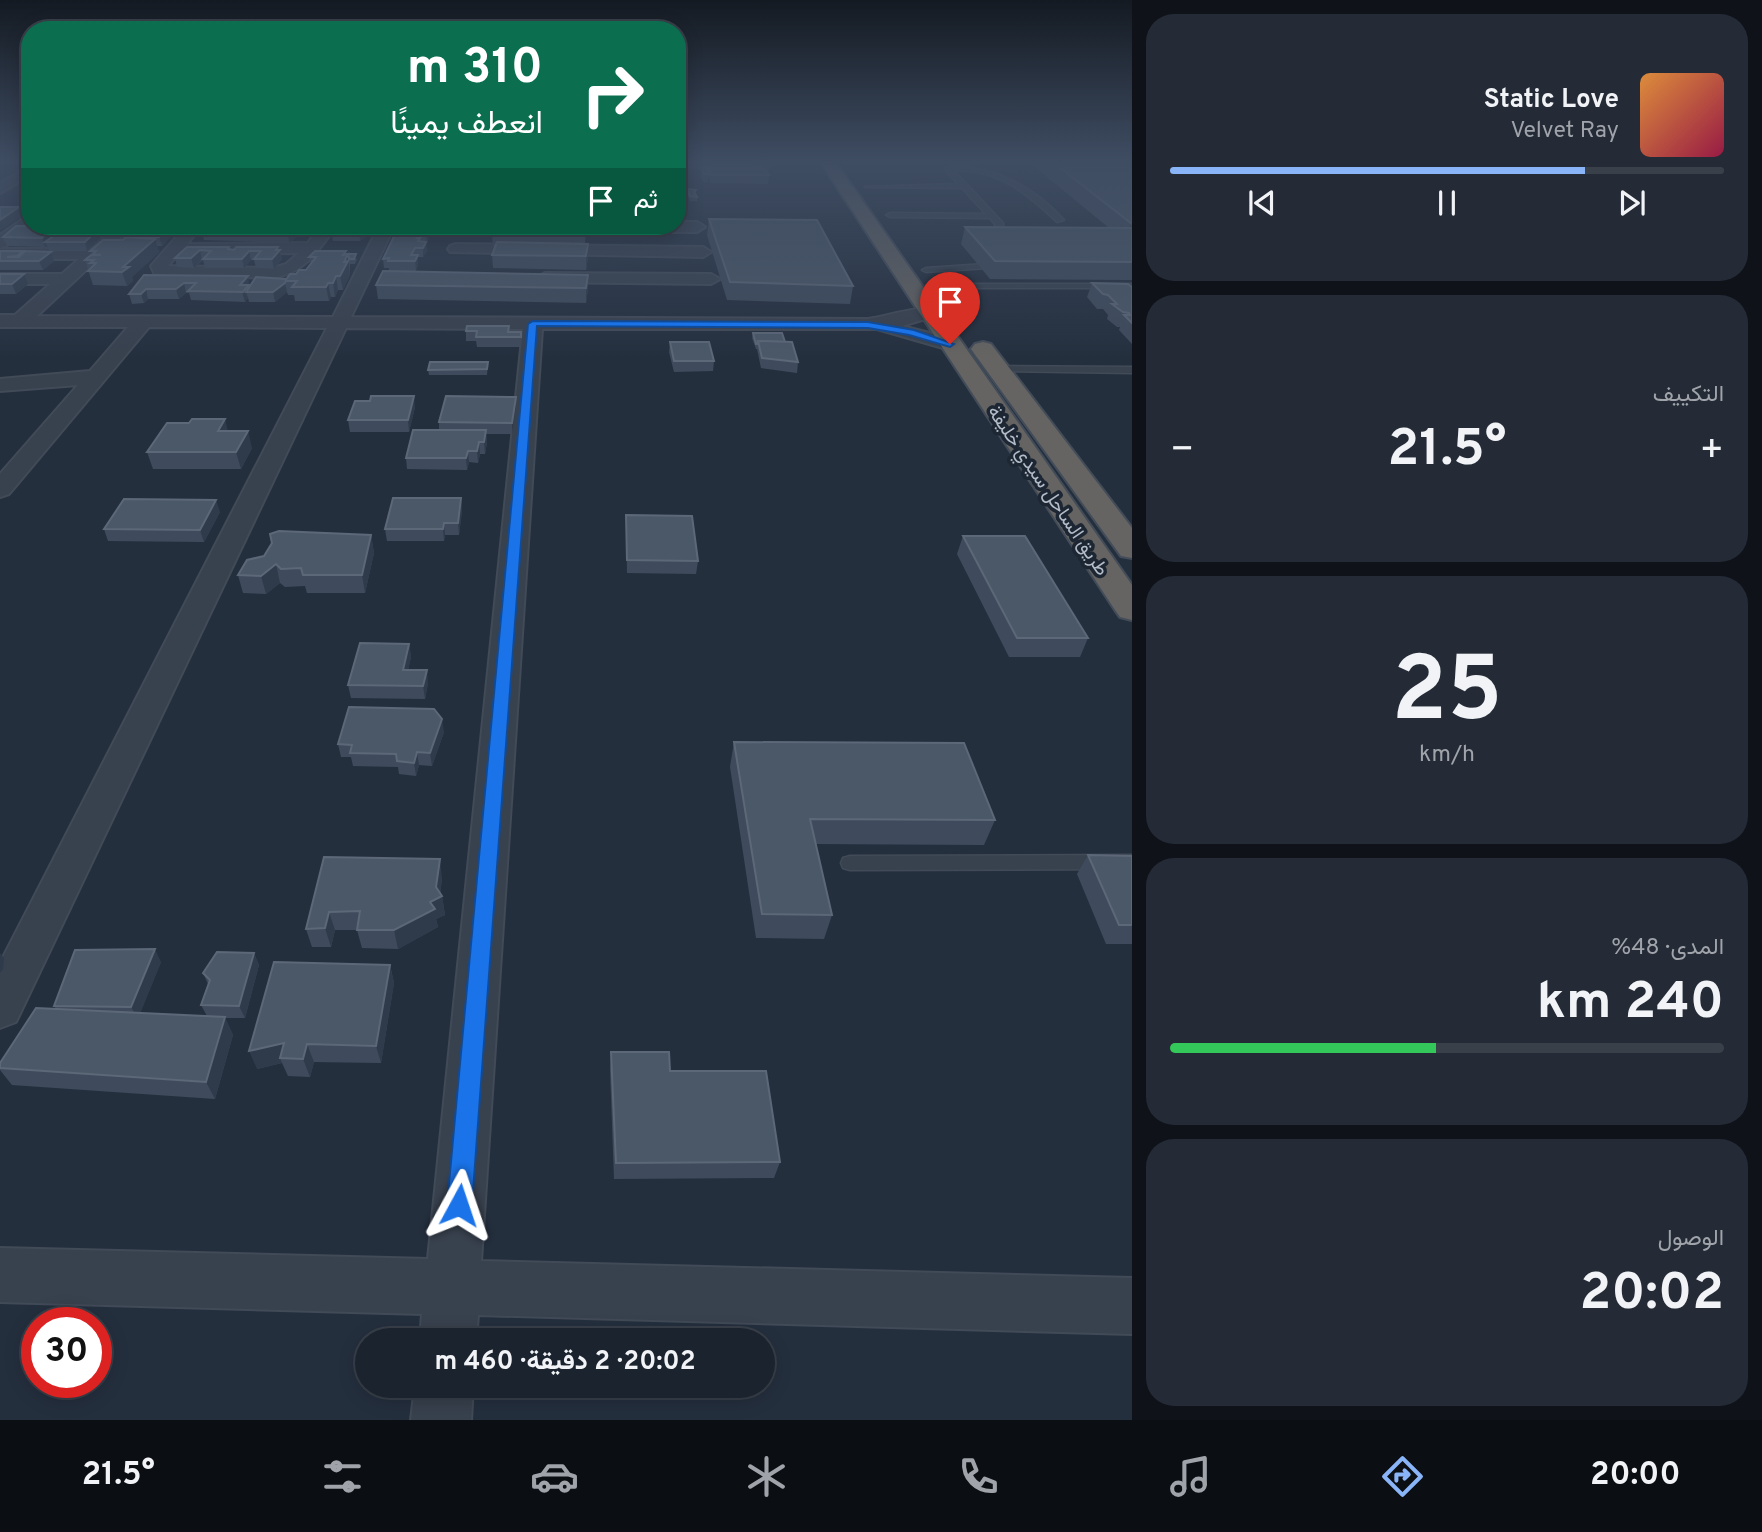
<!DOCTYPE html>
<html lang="ar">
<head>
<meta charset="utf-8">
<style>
	:root { --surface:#1b232e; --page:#242b36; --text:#f1f3f6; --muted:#a0a4aa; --line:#39404a; --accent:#8ab4f8 }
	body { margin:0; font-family:Overpass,Vazirmatn,sans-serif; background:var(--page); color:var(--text); direction:rtl; height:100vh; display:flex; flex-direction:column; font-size:26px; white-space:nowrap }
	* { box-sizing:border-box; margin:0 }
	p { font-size:23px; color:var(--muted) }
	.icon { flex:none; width:38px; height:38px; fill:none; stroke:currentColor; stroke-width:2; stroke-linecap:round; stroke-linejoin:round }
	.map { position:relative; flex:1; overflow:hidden; direction:ltr }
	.panel { display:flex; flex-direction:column; gap:14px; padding:14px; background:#0f1319; width:630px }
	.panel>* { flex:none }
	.guide { position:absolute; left:21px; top:21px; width:665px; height:214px; border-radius:28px; box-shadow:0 4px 18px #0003,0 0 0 2px var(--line); direction:rtl; background:#0b6e4f; color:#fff; overflow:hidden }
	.speed { position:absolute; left:21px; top:1307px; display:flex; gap:14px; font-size:35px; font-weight:700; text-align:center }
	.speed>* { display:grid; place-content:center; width:91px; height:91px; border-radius:50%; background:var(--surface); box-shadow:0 4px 18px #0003,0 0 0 2px var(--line); line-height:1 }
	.speed .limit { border:10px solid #d22; background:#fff; color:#111 }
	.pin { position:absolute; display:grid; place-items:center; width:60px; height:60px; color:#fff; margin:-72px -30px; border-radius:50% 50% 50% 0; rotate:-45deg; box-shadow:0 0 7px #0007 }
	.pin .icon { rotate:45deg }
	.me { position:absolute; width:77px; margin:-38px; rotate:5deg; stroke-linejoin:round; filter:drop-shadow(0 0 5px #0008) }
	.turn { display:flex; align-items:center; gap:24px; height:147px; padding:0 28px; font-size:32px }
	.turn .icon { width:91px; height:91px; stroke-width:2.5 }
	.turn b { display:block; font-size:49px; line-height:60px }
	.then { display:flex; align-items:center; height:66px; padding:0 28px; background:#0003; gap:14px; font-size:26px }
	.big { font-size:52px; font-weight:700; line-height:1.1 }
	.panel .card { flex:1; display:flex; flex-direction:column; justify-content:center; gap:10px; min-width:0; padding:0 24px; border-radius:28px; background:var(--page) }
	.panel .dial { align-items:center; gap:0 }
	.dial b { font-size:91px; line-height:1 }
	.song { display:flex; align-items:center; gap:21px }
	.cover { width:84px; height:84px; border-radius:10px; background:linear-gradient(135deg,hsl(30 70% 55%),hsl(340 70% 35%)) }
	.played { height:7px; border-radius:4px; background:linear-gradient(90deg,var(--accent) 75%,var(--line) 75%) }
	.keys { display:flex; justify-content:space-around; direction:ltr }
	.heat { display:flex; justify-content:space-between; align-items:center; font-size:38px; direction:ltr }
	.charge { height:10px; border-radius:5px; background:linear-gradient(90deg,#34c759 48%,var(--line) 0) }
	.trip { position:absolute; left:355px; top:1328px; width:420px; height:70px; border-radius:35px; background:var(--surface); box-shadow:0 4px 18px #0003,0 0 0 2px var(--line); font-weight:700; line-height:70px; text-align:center; direction:rtl }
	.dock { display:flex; height:112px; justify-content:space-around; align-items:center; background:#0b0e12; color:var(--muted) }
	.dock .icon { width:49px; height:49px }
	.dock .current { color:var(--accent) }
	.dock b { font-size:32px; color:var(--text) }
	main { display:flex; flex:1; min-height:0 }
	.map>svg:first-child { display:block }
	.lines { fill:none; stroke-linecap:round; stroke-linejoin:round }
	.service-casing { stroke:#414a57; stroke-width:3 }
	.minor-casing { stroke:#414a57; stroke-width:4 }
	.trunk-casing { stroke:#434c59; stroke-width:4 }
	.service { fill:#38414e; fill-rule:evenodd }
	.minor { fill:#38414e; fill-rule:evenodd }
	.trunk { fill:#656462; fill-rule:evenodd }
	.wall { fill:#3f4b5c }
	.shaded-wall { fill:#2f3b4b }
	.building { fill:#4b5868; stroke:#5c6777; stroke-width:2 }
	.route { fill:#1a73e8; stroke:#114b97; stroke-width:2 }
	.labels { text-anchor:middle; stroke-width:7; stroke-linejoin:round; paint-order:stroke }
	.far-street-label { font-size:19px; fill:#b4bcc9; stroke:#1d2633 }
</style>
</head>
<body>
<main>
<section class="panel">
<div class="card">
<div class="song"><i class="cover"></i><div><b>Static Love</b><p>Velvet Ray</p></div></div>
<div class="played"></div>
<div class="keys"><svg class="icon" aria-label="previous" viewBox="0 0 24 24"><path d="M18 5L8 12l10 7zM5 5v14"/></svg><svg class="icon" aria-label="pause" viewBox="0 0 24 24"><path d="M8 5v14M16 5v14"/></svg><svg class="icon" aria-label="next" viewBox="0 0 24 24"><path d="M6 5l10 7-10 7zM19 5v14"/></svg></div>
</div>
<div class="card"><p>التكييف</p>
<div class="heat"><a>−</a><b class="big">21.5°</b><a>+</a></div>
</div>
<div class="card dial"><b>25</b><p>km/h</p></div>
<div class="card"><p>المدى · 48%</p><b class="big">240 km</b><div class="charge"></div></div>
<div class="card"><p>الوصول</p><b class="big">20:02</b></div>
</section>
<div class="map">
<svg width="1132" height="1420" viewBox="0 0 1132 1420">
	<rect width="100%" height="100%" fill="#242f3e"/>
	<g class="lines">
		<defs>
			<g id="service">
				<path d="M956,166C1000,169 1034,188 1064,220L1057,222C1027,193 998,169 953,170L1003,223V227H997L990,218L890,217L886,215L890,213L986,214L962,188L865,187L958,184L945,169Z"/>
				<polygon points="1000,263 1003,267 926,272 922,270 926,268"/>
				<polygon points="933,284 1132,284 1132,288 936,288 932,286"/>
				<polygon points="994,366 1132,367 1132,373 997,371 992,368"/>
				<polygon points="1132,855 1132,869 850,870 843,868 841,863 843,858 850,856"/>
			</g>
			<g id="minor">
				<polygon points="677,160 768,160 773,164 766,168 677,167"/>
				<polygon points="30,166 30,176 0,193 0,183"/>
				<polygon points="30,214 30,226 6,246 0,248 0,235"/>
				<path d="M677,222H697L705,227L697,232L392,231L351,317L868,319C883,317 923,305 935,308L937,312L935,316L902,326L957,340L960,344L957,348L950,350L877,329H542L481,1261L1132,1278V1334L478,1315L476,1340H420L422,1314L0,1302V1248L428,1259L523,329L346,328L16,1022L0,1028V963L327,328L149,327L9,494L0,497V474L78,385L0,391V379L90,371L128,327H0V315H15L50,284H0V274H62L79,259H0V249H90L116,226H133L37,316L333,317L379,226H677Z"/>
				<path d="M186,226H202L187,244L308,243L320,226H336C318,252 305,272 273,278L155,275L151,266ZM179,253L184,254L299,253L286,264L273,268L168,266Z"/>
				<polygon points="456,244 703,247 711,252 703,257 450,252 448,249 450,246"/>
				<polygon points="545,273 711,274 720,279 711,284 539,282 536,278"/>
				<polygon points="415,1386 473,1386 471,1420 411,1420"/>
			</g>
			<g id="trunk">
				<polygon points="819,160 834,160 1132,585 1132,620 1120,617 1115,610"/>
				<polygon points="983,342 991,344 1132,528 1132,558 1121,556 971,349 975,344"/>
			</g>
		</defs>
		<use href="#service" class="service-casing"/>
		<use href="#minor" class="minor-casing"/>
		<use href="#trunk" class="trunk-casing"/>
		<use href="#service" class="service"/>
		<use href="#minor" class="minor"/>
		<use href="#trunk" class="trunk"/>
	</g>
	<g class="wall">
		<polygon points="1031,160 1132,160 1132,280 990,279 961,244 965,227 1109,228 1030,163"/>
		<polygon points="707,164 760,164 762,169 769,175 768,184 710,183 709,175 708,182 703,182 700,176 701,168 707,167"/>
		<polygon points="687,189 696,190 696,194 697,197 697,201 690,201 687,194"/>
		<polygon points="709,219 853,286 850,304 727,300 707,235"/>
		<polygon points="30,226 117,226 102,237 101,237 87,251 49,251 47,246 45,247 7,246 3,237"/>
		<polygon points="140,226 181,226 162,246 157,246 159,252 132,277 133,281 127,286 93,285 85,260 92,255 90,251 132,237 131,234"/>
		<polygon points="232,226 232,227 278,226 279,228 301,233 289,243 204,240 202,231"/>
		<polygon points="586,226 585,244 588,257 586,270 493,268 492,255 495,247 493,247 492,234"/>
		<polygon points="428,229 429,238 426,244 427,251 423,257 418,257 418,265 416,271 389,271 389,268 384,268 383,259"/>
		<polygon points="331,232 372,232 360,241 333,241"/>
		<polygon points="187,247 229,247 230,250 279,250 282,259 274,269 256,268 254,260 251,260 244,268 205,268 203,260 194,268 177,267 175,258"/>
		<polygon points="0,251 54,261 43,270 0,270"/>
		<polygon points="346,251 346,254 357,259 355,264 350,264 350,275 343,290 338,290 335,297 331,297 329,301 295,301 294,295 288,295 287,292 275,302 249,302 248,298 245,302 191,300 189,293 186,293 179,299 148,299 144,303 132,304 129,294 144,275 250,286 249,288 286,279 306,270 311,264 309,257"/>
		<polygon points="0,274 24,274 28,284 16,294 0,294"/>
		<polygon points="588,275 588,289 586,303 378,299 376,285"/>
		<polygon points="1092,283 1132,287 1132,344 1119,330 1120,327 1117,327 1107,319 1108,315 1103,309 1097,309 1087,297"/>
		<polygon points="466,331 521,332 521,347 477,347 476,341 466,341"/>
		<polygon points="753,333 785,342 798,362 797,373 761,368 757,349 756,349 752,338"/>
		<polygon points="670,342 714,361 713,371 674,372 669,352"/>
		<polygon points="488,362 487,375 429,375 428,370"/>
		<polygon points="370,401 415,407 409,432 350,432 348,420"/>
		<polygon points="516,408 512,434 486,434 487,442 485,454 480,454 478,463 469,462 467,470 407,469 406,458 439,430 439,422"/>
		<polygon points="228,431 252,448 241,469 153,469 147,452"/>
		<polygon points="461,498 462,510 459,535 445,535 444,541 387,541 385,529"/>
		<polygon points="220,512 204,542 108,541 104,529"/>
		<polygon points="626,515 698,561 696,574 627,573"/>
		<polygon points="371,535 374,553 365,593 307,593 305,586 285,587 280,583 266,594 243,593 238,575"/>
		<polygon points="963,536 1088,638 1080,657 1009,657 957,554"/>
		<polygon points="409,644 411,657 408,670 428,683 425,699 351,698 348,685"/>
		<polygon points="444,732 432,766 419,765 416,776 399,774 398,767 353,766 351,757 341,757 338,744"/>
		<polygon points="734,742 995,820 984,845 816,844 832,915 824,939 756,938 730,767"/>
		<polygon points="1088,855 1132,856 1132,944 1106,944 1077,874"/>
		<polygon points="324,857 442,878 440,894 442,896 445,915 436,919 438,927 398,949 362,948 357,930 335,930 331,947 312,947 306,929"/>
		<polygon points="254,953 259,965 245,1018 225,1018 233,1035 215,1099 12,1085 0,1070 0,1063 56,1009 54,1006 161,962 140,1013 207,1016 201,1005 208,984 203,973"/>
		<polygon points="390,965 394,983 381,1063 314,1062 310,1077 288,1076 282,1063 257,1069"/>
		<polygon points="611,1052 780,1162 774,1178 614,1179 610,1070"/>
	</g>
	<g class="shaded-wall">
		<polygon points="19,207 22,216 0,231 0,220"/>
		<polygon points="59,226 68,226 45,242 47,246 45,247 42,238 52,228"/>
		<polygon points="90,226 95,226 96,231 98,229 101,238 87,251 85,242 85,229"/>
		<polygon points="108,226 117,226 110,232"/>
		<polygon points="170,226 181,226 162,246 159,237"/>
		<polygon points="298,226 300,226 301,233 289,243 288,234"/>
		<polygon points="368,226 376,226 372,232 360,241 359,232"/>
		<polygon points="108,228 109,232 102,237 101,233"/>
		<polygon points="428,229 429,238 427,244 426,235"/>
		<polygon points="155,239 159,252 132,277 133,281 127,286 122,272 123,267"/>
		<polygon points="426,242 427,251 423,257 423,248"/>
		<polygon points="588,244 588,257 586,270 586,256"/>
		<polygon points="278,247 282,259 274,269 272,259 276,250"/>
		<polygon points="200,250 202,260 194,268 191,258"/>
		<polygon points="249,251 251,260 244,268 242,259"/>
		<polygon points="346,251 347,257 348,254 350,275 343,290 340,276 343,255"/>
		<polygon points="51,252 54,261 43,270 39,261"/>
		<polygon points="418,255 418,265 416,271 415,261"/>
		<polygon points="24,274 28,284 16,294 12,284"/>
		<polygon points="588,275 588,289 586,303 586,288"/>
		<polygon points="248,276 250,292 246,292 248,298 245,302 240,285"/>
		<polygon points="336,276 338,290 335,297 333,283"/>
		<polygon points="184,283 186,293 179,299 176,289"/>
		<polygon points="285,283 287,292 275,302 273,292"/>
		<polygon points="328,283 331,297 329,301 326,287"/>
		<polygon points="146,289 148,299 144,303 141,294"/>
		<polygon points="414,396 415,407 409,432 408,420"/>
		<polygon points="516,397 516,408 512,434 512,423"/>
		<polygon points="225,419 229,436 218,431"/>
		<polygon points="486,430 487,442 485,454 484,442"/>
		<polygon points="248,431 252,448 241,469 236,452"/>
		<polygon points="479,442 480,454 478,463 477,451"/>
		<polygon points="468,451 469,462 467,470 466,458"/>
		<polygon points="461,498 462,510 459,535 458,523"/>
		<polygon points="216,500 220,512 204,542 200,530"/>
		<polygon points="444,523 445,535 444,541 443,529"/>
		<polygon points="371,535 374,553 365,593 362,575"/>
		<polygon points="276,564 280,583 266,594 261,576"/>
		<polygon points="409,644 411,657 405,683 403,670"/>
		<polygon points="427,670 428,683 425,699 423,686"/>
		<polygon points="442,719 444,732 432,766 430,753"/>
		<polygon points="417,752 419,765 416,776 414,763"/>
		<polygon points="440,859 442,878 440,897 442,896 445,915 436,919 438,927 398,949 394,930 430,902 436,887"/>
		<polygon points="329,912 335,930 331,947 325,928"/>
		<polygon points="155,949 161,962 138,1019 131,1007"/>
		<polygon points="0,953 4,958 3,969 0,973"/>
		<polygon points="254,953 259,965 245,1018 239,1006"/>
		<polygon points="390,965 394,983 381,1063 376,1046"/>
		<polygon points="225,1017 233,1035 215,1099 206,1082"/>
		<polygon points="284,1043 280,1058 282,1063 257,1069 249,1051"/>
		<polygon points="307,1044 314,1062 310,1077 303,1059"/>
	</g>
	<g class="building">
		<polygon points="1050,160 1132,160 1132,224"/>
		<polygon points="707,164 760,164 762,169 743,168 739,166 736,168 710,168 709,171"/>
		<polygon points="707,167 709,174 704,174 701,168"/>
		<polygon points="710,168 765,169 769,175 711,175"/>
		<polygon points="687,189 696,190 694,192 697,197 690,196"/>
		<polygon points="0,207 19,207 0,220"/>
		<polygon points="709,219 817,220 853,286 730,282"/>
		<polygon points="16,226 59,226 52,228 42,238 3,237"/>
		<polygon points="68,226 90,226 85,229 98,229 85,242 45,242"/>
		<polygon points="140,226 170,226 159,237 131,237 134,234 131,234"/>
		<polygon points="207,226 232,226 228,230 234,226 268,226 266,227 277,226 274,230 277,230 282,226 298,226 288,234 202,231"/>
		<polygon points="336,226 368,226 359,232 331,232"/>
		<polygon points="495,226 585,226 585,235 492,234"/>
		<polygon points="965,227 1132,228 1132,262 995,261"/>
		<polygon points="95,228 108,228 101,233 99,233 98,229 93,229"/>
		<polygon points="428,229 426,235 419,234 417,238 420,238 418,241 426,242 423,248 415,248 411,255 418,255 415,261 388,261 389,258 383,259 397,230"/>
		<polygon points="126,237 155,239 123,267 129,267 122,272 88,271 96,263 90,263 94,260 85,260 91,255 101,255 93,254 96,251 90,251 103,240 123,240"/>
		<polygon points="497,242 588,244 586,256 492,255"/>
		<polygon points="187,247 229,247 228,249 234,250 236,247 278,247 276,250 280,250 272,259 254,259 261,251 249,251 242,259 203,259 211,251 200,250 191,258 175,258"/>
		<polygon points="0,251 23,251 17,256 7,257 19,257 25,251 51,252 39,261 0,261"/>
		<polygon points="315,251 346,251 343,255 348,254 344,262 348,261 340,276 336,276 333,283 328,283 326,287 292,287 297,281 285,281 290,274 296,274 299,270 306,270 316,257 309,257"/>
		<polygon points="346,254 356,254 354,259 349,259 348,254"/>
		<polygon points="383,271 588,275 586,288 376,285"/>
		<polygon points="0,274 24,274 12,284 0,284"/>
		<polygon points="144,275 248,276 240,285 249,285 243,292 188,291 196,283 184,283 176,289 146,289 141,294 129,294"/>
		<polygon points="256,277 286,279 285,283 273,292 246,292"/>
		<polygon points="1092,283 1128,284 1132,287 1132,323 1124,315 1130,315 1129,313 1123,312 1112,304 1117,304 1108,295 1103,294"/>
		<polygon points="467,326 509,326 508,332 521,332 521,337 476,337 477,331 466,331"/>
		<polygon points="753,333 782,333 785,342 758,341 757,344 756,344"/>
		<polygon points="758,341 792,342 798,362 762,358"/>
		<polygon points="670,342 709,342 714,361 674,361"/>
		<polygon points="430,362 488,362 487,369 428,370"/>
		<polygon points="371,396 414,396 408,420 348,420 355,401 370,401"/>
		<polygon points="446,396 516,397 512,423 439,422"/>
		<polygon points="192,419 225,419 218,431 248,431 236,452 147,452 167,423 189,423"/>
		<polygon points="413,430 486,430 484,442 479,442 477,451 468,451 466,458 406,458"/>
		<polygon points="393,498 461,498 458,523 444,523 443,529 385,529"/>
		<polygon points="124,499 216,500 200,530 104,529"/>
		<polygon points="626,515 692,516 698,561 627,560"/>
		<polygon points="279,531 371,535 362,575 303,575 301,568 281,569 276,564 261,576 238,575 247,560 264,556 272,543 270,534"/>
		<polygon points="963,536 1025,536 1088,638 1017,638"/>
		<polygon points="360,643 409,644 403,670 427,670 423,686 348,685"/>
		<polygon points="349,707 434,709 442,719 430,753 417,752 414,763 397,761 396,754 350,753 352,745 338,744"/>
		<polygon points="734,742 964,743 995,820 810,819 832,915 762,914"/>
		<polygon points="1088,855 1132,856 1132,925 1119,925"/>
		<polygon points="324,857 440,859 436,887 442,896 430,902 435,909 394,930 357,930 360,911 329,912 325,928 306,929"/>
		<polygon points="155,949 131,1007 54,1006 75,950"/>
		<polygon points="217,952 254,953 239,1006 201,1005 210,980 203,973"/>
		<polygon points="274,962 390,965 376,1046 307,1044 303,1059 280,1058 284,1043 249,1051"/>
		<polygon points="36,1008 225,1017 206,1082 0,1068 0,1063"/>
		<polygon points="611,1052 669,1052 670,1071 766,1071 780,1162 616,1163"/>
	</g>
	<linearGradient id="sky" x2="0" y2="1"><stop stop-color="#141a22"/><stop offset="0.45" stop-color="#3f4d63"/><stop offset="1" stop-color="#3f4d63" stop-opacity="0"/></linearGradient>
	<rect width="1132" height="359" fill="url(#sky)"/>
	<polygon class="route" points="533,321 868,322 914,330 954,344 950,347 909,335 868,328 537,326 472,1205 468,1214 459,1217 450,1214 447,1205 528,324"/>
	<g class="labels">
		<g class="far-street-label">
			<text transform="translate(1049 490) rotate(56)" y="7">طريق الساحل سيدي خليفة</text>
		</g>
	</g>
</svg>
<div class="speed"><div class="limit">30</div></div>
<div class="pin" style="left:950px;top:344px;background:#d93025"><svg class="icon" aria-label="arrive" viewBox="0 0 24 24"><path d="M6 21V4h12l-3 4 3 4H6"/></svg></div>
<svg class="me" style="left:459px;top:1205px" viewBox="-20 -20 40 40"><path d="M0-17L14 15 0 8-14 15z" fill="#1a73e8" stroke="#fff" stroke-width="4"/></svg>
<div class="trip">20:02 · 2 دقيقة · 460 m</div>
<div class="guide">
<div class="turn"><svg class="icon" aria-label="right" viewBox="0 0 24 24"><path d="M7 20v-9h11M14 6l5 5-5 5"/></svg><div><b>310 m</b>انعطف يمينًا</div></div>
<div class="then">ثم<svg class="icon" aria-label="arrive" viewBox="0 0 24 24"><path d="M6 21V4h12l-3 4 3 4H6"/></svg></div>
</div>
</div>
</main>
<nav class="dock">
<b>20:00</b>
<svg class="icon current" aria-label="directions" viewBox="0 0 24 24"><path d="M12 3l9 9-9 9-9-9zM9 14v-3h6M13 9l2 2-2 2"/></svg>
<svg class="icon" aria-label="music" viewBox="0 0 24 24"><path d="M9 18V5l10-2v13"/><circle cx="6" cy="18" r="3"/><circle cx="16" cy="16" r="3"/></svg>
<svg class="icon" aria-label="phone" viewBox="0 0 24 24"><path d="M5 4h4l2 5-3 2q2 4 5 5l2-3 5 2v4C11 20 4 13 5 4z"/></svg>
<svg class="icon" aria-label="climate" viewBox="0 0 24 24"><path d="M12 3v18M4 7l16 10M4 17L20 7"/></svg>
<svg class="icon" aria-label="car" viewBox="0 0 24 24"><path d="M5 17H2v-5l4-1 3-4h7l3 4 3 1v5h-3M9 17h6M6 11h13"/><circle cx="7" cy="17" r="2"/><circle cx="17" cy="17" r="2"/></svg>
<svg class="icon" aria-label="filters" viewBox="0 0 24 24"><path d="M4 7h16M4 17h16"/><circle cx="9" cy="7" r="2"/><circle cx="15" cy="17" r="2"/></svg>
<b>21.5°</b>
</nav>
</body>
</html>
